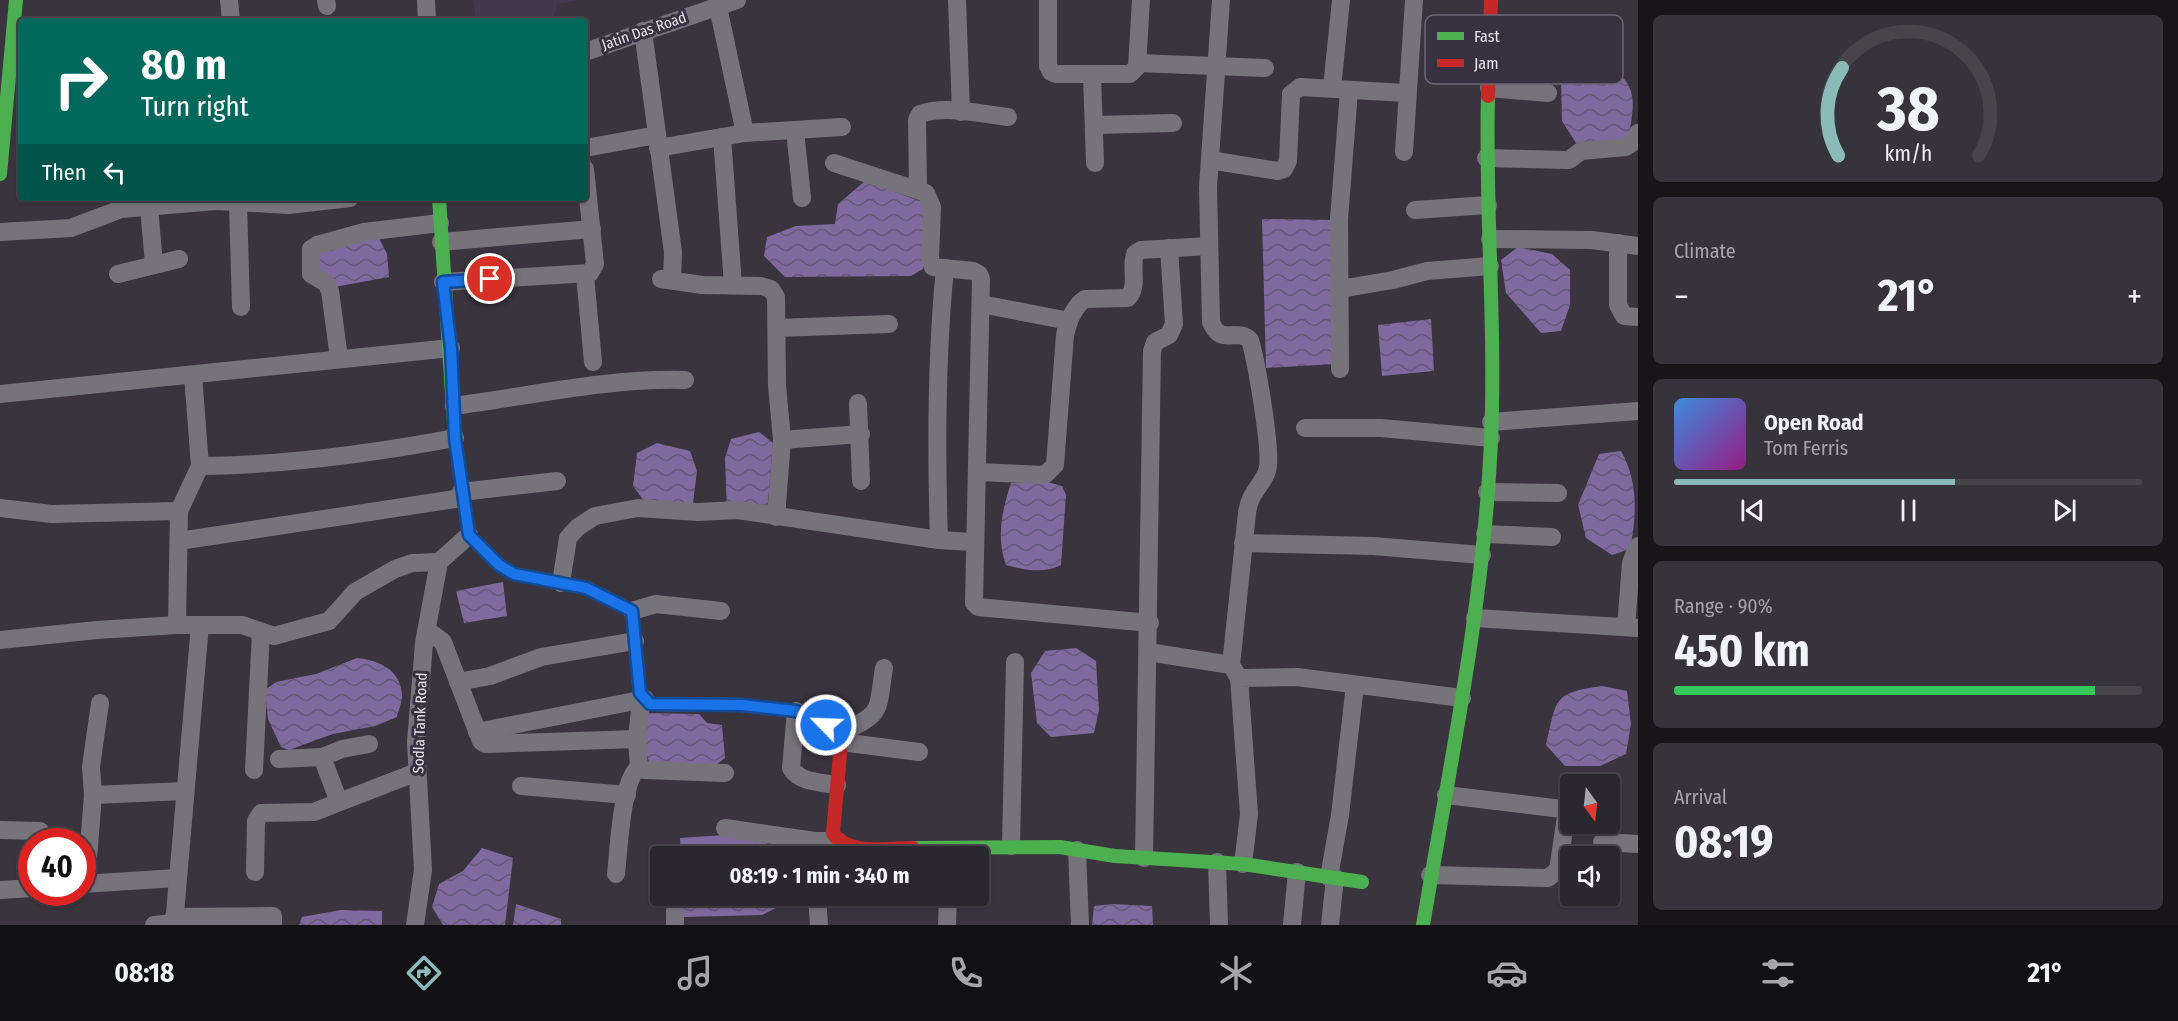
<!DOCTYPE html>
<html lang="en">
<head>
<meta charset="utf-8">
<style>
	:root { --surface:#2b272e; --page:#37333a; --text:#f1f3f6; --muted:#a6a5aa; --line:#47444a; --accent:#8bbbb9 }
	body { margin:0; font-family:"Fira Sans Condensed",sans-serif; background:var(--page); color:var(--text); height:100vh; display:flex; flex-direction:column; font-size:22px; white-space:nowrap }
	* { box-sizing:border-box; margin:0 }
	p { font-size:20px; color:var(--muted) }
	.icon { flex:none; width:33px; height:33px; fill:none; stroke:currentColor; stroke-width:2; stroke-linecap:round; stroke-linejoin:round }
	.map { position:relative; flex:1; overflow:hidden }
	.drawer { display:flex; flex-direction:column; gap:15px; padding:15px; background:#181519; width:540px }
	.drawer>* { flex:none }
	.guide { position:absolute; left:18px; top:18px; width:570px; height:183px; border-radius:6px; box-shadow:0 2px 4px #0004,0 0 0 2px var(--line); background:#00695c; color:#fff; overflow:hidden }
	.needle { width:39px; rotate:165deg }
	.controls { position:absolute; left:1560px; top:774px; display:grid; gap:12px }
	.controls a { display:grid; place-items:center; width:60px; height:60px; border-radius:6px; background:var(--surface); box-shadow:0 2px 4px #0004,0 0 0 2px var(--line); font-size:30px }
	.speed { position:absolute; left:18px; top:828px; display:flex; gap:12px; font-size:30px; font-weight:700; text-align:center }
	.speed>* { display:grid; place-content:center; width:78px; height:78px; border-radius:50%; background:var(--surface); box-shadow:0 2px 4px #0004,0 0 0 2px var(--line); line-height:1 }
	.speed .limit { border:9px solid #d22; background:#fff; color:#111 }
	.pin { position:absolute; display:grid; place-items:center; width:51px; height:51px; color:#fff; margin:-26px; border:3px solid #fff; border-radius:50%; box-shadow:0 2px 6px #0007 }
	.me { position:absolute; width:66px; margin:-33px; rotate:294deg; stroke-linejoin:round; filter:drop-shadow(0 0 4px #0008) }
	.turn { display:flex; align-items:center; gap:21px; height:126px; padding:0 24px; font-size:27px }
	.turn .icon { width:78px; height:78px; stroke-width:2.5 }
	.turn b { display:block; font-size:42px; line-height:51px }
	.then { display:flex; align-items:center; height:57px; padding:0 24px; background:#0003; gap:12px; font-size:22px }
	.big { font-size:45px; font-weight:700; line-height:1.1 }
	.drawer .tile { flex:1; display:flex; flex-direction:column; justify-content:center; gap:9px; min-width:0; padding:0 21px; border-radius:9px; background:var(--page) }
	.drawer .dial { align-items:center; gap:0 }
	.dial svg { height:156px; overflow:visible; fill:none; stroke:var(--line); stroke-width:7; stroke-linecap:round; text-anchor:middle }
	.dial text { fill:var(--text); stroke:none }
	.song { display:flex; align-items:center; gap:18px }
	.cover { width:72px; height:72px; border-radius:9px; background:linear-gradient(135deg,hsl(210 70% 55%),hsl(310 70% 35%)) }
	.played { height:6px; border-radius:3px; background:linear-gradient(90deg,var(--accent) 60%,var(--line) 60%) }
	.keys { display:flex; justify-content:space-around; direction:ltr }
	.heat { display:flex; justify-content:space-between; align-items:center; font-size:33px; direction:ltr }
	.charge { height:9px; border-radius:4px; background:linear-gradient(90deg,#34c759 90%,var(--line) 0) }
	.trip { position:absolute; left:650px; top:846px; width:339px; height:60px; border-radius:6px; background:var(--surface); box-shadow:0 2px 4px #0004,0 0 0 2px var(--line); font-weight:700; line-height:60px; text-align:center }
	.menu { display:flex; height:96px; justify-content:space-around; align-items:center; background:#111012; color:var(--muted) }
	.menu .icon { width:42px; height:42px }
	.menu .current { color:var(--accent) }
	.menu b { font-size:27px; color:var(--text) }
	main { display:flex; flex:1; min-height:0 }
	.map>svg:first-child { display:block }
	.built { fill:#42394e }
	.water { fill:url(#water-waves) }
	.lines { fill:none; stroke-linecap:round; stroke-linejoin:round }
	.street { stroke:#76737a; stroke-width:18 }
	.fast { stroke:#4caf50; stroke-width:14 }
	.jam { stroke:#c62828; stroke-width:14 }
	.route-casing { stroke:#114b97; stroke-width:15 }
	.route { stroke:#1a73e8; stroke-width:10 }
	.labels { text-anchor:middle; stroke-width:6; stroke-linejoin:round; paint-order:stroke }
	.street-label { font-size:15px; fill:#e5e2ec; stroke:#383141 }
	.key { fill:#383141; stroke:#6c6674; stroke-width:1.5 }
	.key-label { font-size:16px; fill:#e5e2ec }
</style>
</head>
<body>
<main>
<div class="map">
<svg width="1638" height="925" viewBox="0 0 1638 925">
	<defs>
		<pattern id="water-waves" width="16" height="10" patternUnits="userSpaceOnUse" patternTransform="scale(1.5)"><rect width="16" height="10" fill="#80699f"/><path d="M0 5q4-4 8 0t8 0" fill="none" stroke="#655877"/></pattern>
	</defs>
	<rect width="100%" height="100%" fill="#39343e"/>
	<polygon class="built" points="473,0 580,0 557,4 553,21 476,21"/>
	<g class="water">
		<path d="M1589,53C1637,81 1638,91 1627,144L1605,149L1576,143L1562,121L1561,77L1570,55Z"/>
		<polygon points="865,181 925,203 923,269 911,276 785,277 764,256 767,237 796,226 835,224 838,204"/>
		<polygon points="1262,219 1332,220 1336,364 1266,368"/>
		<polygon points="378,236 387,254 389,277 334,287 304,256"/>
		<polygon points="1518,247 1552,254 1570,270 1570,305 1561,331 1541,333 1506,293 1501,260"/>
		<polygon points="1431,319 1434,371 1382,376 1378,325"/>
		<polygon points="759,432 773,443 767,514 727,511 725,458 731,439"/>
		<polygon points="657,443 690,451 697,471 693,503 647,505 633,486 637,453"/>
		<path d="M1621,451C1638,481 1637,515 1630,549L1612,555L1586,538L1578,505L1599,454Z"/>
		<path d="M1011,483H1051L1062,486L1066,495L1061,565C1043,574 1025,570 1006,565C996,538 1002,510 1011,483Z"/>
		<polygon points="503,582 507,616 464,623 456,591"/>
		<polygon points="1076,648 1096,661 1099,710 1094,733 1051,737 1037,723 1031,673 1045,651"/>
		<path d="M357,658C378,660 400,669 402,694C403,700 398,711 397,717L375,726L333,734L289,750L281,747L268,719L265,690L276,682L316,674Z"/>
		<path d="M1602,686L1627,691L1631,724L1626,754L1600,766H1565L1546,745C1557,699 1552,693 1602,686Z"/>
		<polygon points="643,713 699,714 707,723 722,725 725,758 713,767 649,762 642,737"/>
		<polygon points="724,835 770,844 771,856 681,856 680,838"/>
		<polygon points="482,848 513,858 505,925 443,925 432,907 439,884 463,871"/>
		<polygon points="683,896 776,896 778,907 762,915 684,917"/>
		<polygon points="516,904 561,919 561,925 513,925"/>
		<polygon points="1112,904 1152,906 1153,925 1092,925 1094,906"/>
		<polygon points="341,910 382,911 382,925 299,925 302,917"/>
	</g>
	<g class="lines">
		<g class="street">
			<polyline points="229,0 231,21"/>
			<polyline points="326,0 327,6"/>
			<polyline points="426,0 427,21"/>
			<polyline points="957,0 961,112"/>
			<polyline points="1048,0 1048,66 1051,72 1056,74 1130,74 1137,67 1141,0"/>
			<path d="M1221,0L1208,187L1211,322C1221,347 1236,327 1250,340C1256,360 1273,455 1267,471C1261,488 1250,491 1247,513L1231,665L1239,678"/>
			<polyline points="718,7 745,133"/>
			<polyline points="643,31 673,252 672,280"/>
			<polyline points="585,52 737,0"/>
			<polyline points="1138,63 1265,68"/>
			<polyline points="1092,75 1095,163"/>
			<polyline points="1332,88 1341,0"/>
			<polyline points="1489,88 1548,93"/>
			<polyline points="1094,125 1173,123"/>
			<polyline points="795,130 802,198"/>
			<polyline points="722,137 733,285"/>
			<polyline points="585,148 657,135"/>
			<polyline points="658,148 745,133 842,127"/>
			<polyline points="1404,152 1414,0"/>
			<polyline points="1486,158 1569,160 1581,151 1626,147 1633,142 1638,133"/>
			<polyline points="1210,160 1278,171 1284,169 1288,161 1291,94 1300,87 1406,93"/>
			<polyline points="834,163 926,193 932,207 930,260 933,267 973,271 979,274 981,279 974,603 978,607 1150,623"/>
			<path d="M918,189L917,120L920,114C947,105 980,114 1008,117"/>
			<polyline points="238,203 241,307"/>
			<polyline points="149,207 154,264"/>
			<polyline points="1415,210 1488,205"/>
			<polyline points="0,232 71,228 121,209 216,201 288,205 350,198"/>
			<polyline points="1490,239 1592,240 1638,246"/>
			<polyline points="441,242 592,229"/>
			<polyline points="1618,243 1618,305 1624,316 1638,317"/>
			<polyline points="118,274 179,259"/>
			<polyline points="585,275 593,362"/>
			<polyline points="661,279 702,285 761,286 771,289 776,297 777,385 782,440 776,517"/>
			<polyline points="443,282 590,273 595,264 585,169"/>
			<polyline points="1340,289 1393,280 1427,271 1490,266"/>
			<polyline points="981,304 1069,321"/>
			<polyline points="777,328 889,324"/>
			<polyline points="339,358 330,291 326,283 311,274 311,249 317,245 364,232 440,223"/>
			<polyline points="1340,369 1339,219 1349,91"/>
			<polyline points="0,394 451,348"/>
			<polyline points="858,403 861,481"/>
			<path d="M454,406C531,396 606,378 685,380"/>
			<polyline points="1491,422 1638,411"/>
			<polyline points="1305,428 1381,428 1491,438"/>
			<polyline points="782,440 861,434"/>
			<path d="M200,466C287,465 370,454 455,438"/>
			<path d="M977,472L1045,475L1055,465L1065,335C1068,322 1073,307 1085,299L1128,298C1139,285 1130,269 1135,254L1141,250L1209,246"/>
			<polyline points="461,492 557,481"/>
			<polyline points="1487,492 1558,493"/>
			<polyline points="0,508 52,514 179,511"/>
			<polyline points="1485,534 1552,537"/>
			<path d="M939,540C936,449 936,359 945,268"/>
			<polyline points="179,541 462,498"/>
			<polyline points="1243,543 1373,546 1482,555"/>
			<polyline points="561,583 568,538 578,527 595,516 638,508 698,512 737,510 939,540 973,542"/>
			<polyline points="632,611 656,604 721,611"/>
			<polyline points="1475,618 1638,628"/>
			<polyline points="177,625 179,511 200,466 193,375"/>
			<polyline points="1626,627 1631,563 1638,546"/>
			<polyline points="427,630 443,642 481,741 485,744 637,739"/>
			<polyline points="0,640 97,630 177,625 242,625 274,636 329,621 355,592 395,569 412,563 439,562"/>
			<polyline points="1148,652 1231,665"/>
			<polyline points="458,682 490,676 541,657 635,641"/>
			<polyline points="641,700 637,739 639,767 644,770 725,773"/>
			<polyline points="100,703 91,767 93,795 185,791"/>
			<path d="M796,711L791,768C800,783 821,782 837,785"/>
			<polyline points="477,732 645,699"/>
			<path d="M842,732C884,713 877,711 884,668"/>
			<polyline points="841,742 919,752"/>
			<polyline points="322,757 339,802"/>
			<polyline points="279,759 322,757 342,749 369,744"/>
			<polyline points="254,770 261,632"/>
			<polyline points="521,786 627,795"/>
			<polyline points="1446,795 1570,810"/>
			<polyline points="725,828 815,841 838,841"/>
			<polyline points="0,830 40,831"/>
			<polyline points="1602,842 1638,844"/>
			<polyline points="1011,846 1015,662"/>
			<polyline points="1077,850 1080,925"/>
			<polyline points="1144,858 1152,351 1155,342 1169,335 1174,324 1169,248"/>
			<polyline points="1217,862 1219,925"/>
			<polyline points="1243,864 1249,814 1239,678 1297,677 1462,698"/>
			<polyline points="255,872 256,821 261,813 314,812 417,772"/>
			<path d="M616,874C619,850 621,781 639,767"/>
			<polyline points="1430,875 1548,878 1558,870 1567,810"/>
			<polyline points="1329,877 1340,815 1355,685"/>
			<polyline points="82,884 177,878"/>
			<polyline points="86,884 93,795"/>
			<polyline points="0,890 32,888"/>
			<polyline points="817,896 819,925"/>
			<polyline points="174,917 273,916 273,925"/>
			<polyline points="154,925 174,923"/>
			<polyline points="174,925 200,625"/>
			<polyline points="415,925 423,870 416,742 424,643 439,562 469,535"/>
			<polyline points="675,925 675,911"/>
			<polyline points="947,925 948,896"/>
			<polyline points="1292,925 1297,872"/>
			<polyline points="1330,925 1335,878"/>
		</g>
		<g class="fast">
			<polyline points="0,174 16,0"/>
			<polyline points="439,198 455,438 469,535 499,565 514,574 586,588 632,611 640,694 650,704 742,705 796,711 823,723"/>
			<polyline points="913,848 1060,847 1115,856 1243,864 1362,882"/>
			<path d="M1423,925C1450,764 1484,604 1491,440C1496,325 1485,210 1488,96"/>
		</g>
		<g class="jam">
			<polyline points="1488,96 1491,0"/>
			<path d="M823,723L842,732L833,833C847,856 889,848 913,848"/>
		</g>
	</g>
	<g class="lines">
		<defs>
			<polyline id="route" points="490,279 443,282 451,348 455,438 469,535 499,565 514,574 586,588 632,611 640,693 650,704 742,705 796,711 826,725"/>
		</defs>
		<use href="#route" class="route-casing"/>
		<use href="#route" class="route"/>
	</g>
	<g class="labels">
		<g class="street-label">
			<text transform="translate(644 31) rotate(-19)" y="5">Jatin Das Road</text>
			<text transform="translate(420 723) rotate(-88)" y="5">Sodla Tank Road</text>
		</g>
	</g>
	<rect x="1425" y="15" width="198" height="69" rx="9" class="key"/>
	<rect x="1437" y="32" width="27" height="8" fill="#4caf50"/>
	<rect x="1437" y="59" width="27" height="8" fill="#c62828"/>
	<g class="key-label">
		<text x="1474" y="42">Fast</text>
		<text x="1474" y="69">Jam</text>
	</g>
</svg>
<div class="controls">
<a><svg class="needle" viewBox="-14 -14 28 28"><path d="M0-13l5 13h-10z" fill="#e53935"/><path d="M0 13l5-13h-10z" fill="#a6a5aa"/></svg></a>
<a><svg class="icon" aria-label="sound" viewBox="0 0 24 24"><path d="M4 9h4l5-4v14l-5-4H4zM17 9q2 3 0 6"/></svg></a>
</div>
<div class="speed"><div class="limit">40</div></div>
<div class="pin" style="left:490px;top:279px;background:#d93025"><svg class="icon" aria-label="arrive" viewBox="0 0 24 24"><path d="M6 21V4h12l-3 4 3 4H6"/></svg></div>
<svg class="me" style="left:826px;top:725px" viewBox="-20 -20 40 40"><circle r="17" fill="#1a73e8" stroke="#fff" stroke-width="3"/><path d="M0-11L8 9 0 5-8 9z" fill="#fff"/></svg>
<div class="trip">08:19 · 1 min · 340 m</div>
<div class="guide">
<div class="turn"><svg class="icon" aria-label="right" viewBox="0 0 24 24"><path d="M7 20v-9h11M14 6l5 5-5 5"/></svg><div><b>80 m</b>Turn right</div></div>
<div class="then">Then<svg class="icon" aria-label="left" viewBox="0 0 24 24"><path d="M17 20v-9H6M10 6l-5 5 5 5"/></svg></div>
</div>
</div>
<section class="drawer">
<div class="tile dial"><svg viewBox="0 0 100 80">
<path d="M14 69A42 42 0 1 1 86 69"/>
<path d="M14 69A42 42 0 0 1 16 24" stroke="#8bbbb9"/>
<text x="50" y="56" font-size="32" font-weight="700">38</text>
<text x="50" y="72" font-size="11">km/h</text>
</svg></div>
<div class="tile"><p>Climate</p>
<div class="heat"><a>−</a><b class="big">21°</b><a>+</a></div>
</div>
<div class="tile">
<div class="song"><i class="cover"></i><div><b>Open Road</b><p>Tom Ferris</p></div></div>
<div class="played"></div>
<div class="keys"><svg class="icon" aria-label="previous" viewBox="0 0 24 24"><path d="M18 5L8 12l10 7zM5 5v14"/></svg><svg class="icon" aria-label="pause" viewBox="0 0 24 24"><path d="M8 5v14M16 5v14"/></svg><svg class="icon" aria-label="next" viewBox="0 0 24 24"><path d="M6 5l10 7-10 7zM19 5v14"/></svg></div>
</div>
<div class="tile"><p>Range · 90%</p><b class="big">450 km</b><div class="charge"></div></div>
<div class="tile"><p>Arrival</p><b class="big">08:19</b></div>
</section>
</main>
<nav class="menu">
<b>08:18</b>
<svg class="icon current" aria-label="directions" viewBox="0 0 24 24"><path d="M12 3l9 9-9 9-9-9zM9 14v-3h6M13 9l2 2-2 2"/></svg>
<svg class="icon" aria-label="music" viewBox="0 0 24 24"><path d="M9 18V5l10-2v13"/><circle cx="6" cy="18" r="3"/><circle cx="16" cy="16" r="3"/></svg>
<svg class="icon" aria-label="phone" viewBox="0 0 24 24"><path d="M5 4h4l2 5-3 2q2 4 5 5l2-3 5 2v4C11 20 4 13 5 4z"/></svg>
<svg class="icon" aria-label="climate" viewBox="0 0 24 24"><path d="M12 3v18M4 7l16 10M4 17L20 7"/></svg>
<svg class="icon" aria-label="car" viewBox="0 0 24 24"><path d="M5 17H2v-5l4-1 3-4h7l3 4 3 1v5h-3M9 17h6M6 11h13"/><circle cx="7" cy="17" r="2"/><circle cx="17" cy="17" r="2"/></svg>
<svg class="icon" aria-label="filters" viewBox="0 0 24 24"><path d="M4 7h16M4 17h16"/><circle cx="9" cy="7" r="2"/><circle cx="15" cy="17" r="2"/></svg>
<b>21°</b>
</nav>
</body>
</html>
